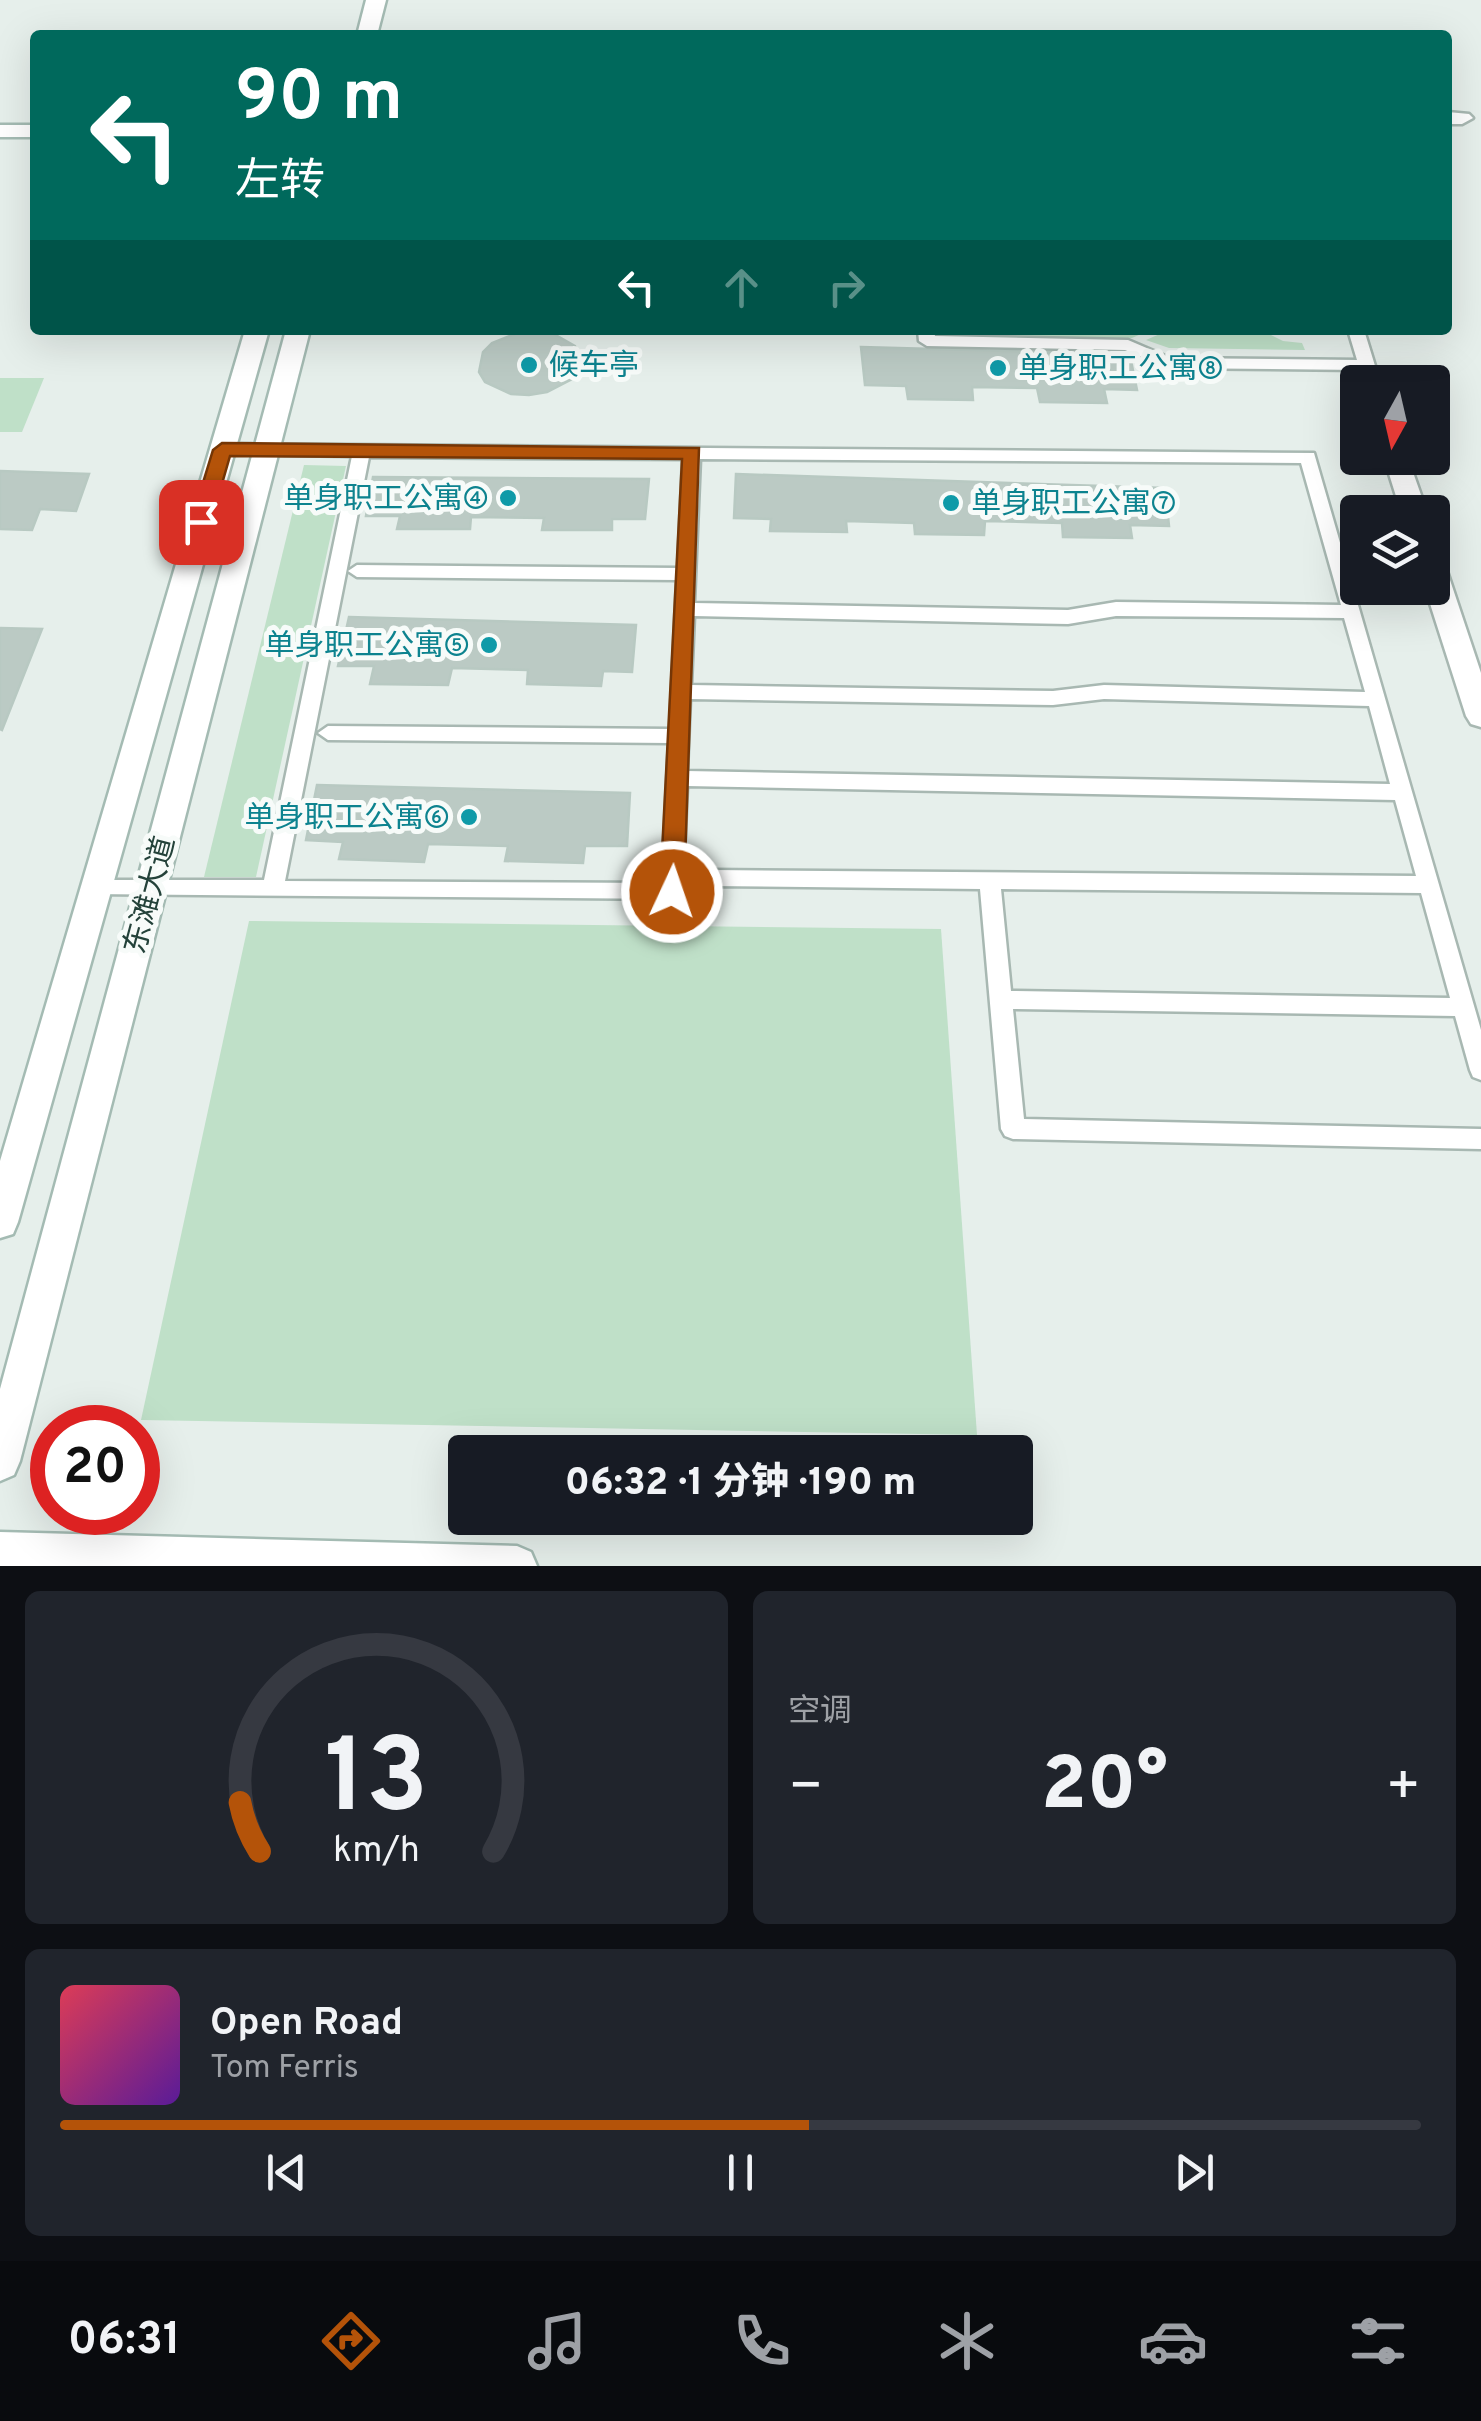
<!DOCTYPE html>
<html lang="zh">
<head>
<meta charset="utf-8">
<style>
	:root { --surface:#171b24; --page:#20242c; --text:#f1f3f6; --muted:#9ea1a6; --line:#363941; --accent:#b45309 }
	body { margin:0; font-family:Overpass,"Noto Sans SC",sans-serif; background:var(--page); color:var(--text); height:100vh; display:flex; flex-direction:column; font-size:38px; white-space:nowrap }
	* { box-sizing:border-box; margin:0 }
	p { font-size:32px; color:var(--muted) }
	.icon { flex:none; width:55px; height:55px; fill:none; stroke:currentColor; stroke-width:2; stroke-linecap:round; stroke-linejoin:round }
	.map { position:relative; height:1566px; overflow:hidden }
	.side { display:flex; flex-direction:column; gap:25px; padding:25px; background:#0d0f14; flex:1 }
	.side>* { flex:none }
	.top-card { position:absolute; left:30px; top:30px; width:1422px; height:305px; border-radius:10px; box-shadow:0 10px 40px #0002; background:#00695c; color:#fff; overflow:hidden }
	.needle { width:65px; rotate:188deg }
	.buttons { position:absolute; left:1340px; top:365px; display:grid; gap:20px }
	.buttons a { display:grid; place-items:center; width:110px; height:110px; border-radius:10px; background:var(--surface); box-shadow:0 10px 40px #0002; font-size:50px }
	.speed { position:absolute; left:30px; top:1405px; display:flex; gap:20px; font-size:50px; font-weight:700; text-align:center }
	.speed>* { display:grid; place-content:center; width:130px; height:130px; border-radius:50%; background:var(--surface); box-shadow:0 10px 40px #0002; line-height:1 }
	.speed .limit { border:15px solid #d22; background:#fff; color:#111 }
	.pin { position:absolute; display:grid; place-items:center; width:85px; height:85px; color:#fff; margin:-42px; border-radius:20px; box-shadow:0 5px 15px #0006 }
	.me { position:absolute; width:110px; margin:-55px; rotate:3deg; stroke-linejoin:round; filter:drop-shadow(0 0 8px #0008) }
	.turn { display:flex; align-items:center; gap:35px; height:210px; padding:0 40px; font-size:45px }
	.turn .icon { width:130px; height:130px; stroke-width:2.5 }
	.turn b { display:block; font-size:70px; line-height:85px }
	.lanes { display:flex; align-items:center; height:95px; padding:0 40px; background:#0003; justify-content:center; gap:50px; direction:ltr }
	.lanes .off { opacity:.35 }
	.big { font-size:75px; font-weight:800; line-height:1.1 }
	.side .tile { flex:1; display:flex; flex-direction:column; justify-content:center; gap:15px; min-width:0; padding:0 35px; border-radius:15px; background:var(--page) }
	.side .dial { align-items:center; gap:0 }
	.dial svg { height:260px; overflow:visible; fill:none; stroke:var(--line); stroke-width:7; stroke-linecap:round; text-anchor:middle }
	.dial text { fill:var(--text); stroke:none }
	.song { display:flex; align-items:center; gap:30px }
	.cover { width:120px; height:120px; border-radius:15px; background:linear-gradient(135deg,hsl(350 70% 55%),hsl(270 70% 35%)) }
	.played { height:10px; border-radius:5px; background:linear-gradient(90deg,var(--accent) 55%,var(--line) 55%) }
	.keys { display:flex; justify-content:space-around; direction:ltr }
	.heat { display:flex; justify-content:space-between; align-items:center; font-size:55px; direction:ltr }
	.side .tiles { flex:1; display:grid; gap:25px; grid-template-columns:1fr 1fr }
	.tile:last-child { grid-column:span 2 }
	.trip { position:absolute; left:448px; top:1435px; width:585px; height:100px; border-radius:10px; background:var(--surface); box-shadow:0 10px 40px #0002; font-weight:800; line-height:100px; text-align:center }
	.tab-bar { display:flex; height:160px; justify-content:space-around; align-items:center; background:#090b0e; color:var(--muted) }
	.tab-bar .icon { width:70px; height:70px }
	.tab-bar .selected { color:var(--accent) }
	.tab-bar b { font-size:45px; color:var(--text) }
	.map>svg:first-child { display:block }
	.green { fill:#bfe0c8 }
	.building { fill:#bbcac4; stroke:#b8c9c2; stroke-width:2.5 }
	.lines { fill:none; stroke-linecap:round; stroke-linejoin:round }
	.lane-casing { stroke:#a8b8b2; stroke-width:5 }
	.street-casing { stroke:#a8b8b2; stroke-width:5 }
	.secondary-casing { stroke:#a4bbb3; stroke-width:5 }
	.lane { fill:#fff; fill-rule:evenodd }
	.street { fill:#fff; fill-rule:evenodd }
	.secondary { fill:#fff; fill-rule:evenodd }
	.route { fill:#b45309; stroke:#753606; stroke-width:2.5 }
	.culture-dot { fill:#0f9aa8; stroke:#f7fbf9; stroke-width:4 }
	.labels { text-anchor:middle; stroke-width:10; stroke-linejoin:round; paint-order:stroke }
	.culture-label { font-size:30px; fill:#0d838f; stroke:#f7fbf9; text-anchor:start }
	.street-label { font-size:30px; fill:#24423a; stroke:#f7fbf9 }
</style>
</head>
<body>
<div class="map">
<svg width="1481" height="1566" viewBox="0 0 1481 1566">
	<rect width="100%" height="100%" fill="#e6efeb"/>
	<g class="green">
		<polygon points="950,330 1150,330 1132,338 967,337"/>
		<polygon points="1169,330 1261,330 1283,341 1302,343 1305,350 1169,348 1146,340"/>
		<polygon points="0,378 44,378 22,432 0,432"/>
		<polygon points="304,465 346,466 256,877 204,877"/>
		<polygon points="249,921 941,929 977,1435 141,1420"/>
	</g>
	<g class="building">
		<polygon points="520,332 552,333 575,346 580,367 574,378 547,392 529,395 511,394 485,382 479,372 483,352 492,343"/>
		<polygon points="861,347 1124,354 1130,356 1137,390 1104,389 1107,403 1040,402 1037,388 972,387 973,400 908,399 906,386 865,385"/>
		<polygon points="0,471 89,474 76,511 40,509 32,530 0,529"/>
		<polygon points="736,474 1165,488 1169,526 1130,525 1132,538 1063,537 1062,523 985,521 984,535 915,534 914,523 846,521 847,532 770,531 771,519 734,518"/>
		<polygon points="373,477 649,479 645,519 612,519 612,530 542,530 544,518 471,517 470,529 397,529 400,516 366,516"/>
		<polygon points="349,617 636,625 632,672 603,671 601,686 527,684 528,670 452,668 448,685 370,684 374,666 338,666"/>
		<polygon points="0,628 42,629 2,730 0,729"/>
		<polygon points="317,785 630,793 627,846 585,846 583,863 505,861 508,846 428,844 424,862 339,859 343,842 306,840"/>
	</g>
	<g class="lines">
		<defs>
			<g id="lane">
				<polygon points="918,330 934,330 935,336 1128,340 1170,358 1357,360 1348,330 1364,330 1380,382 1364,382 1360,370 1168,368 1125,350 927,346 919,341"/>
				<path d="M222,444L1314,453L1481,1030V1080L1473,1077L1470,1070L1455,1016L1013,1009L1024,1119L1481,1129V1149L1013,1139L1005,1136L1001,1129L980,889L711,886L672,899L89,894L86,888L89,882L96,880H264L352,456L216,454V446ZM369,457L683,459L678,568L357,565L348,571L357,577L677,580L670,729L328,726L318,733L328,740L669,743L662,883L285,881ZM700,459L1301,463L1341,605L1116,602L1068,610L694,603ZM694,616L1068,624L1116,616L1344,618L1365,692L1104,685L1053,691L691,685ZM690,699L1053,705L1104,699L1369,706L1390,784L687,771ZM687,786L1395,800L1416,876L711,870L683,879ZM1001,889L1421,893L1450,998L1011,991Z"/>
			</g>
			<g id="street">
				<polygon points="1448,112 1469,114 1473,118 1462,124 1448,124"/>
				<polygon points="1384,458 1408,458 1427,512 1401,512"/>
				<polygon points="1432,559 1442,561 1446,568 1481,673 1481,727 1471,724 1466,716 1425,588 1432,588"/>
			</g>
			<g id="secondary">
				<polygon points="366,0 386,0 377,35 357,35"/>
				<rect x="0" y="125" width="35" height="12"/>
				<polygon points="245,330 269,330 18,1222 13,1234 0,1238 0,1161"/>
				<polygon points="286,330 310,330 20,1461 14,1475 0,1481 0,1389"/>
				<polygon points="0,1532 517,1546 531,1552 537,1566 0,1566"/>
			</g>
		</defs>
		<use href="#lane" class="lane-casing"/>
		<use href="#street" class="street-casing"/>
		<use href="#secondary" class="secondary-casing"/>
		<use href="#lane" class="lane"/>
		<use href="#street" class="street"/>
		<use href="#secondary" class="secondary"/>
	</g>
	<polygon class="route" points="222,443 699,448 684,892 680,898 664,898 660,892 682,459 230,456 211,522 201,529 194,527 191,522 213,450"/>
	<g class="culture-dot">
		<circle cx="529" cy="365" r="10"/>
		<circle cx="998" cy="368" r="10"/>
		<circle cx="508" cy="498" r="10"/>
		<circle cx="951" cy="503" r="10"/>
		<circle cx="489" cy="645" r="10"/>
		<circle cx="469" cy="817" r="10"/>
	</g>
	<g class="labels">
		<g class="culture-label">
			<text x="549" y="375">候车亭</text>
			<text x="1018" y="378">单身职工公寓⑧</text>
			<text x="488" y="508" text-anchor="end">单身职工公寓④</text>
			<text x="971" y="513">单身职工公寓⑦</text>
			<text x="469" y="655" text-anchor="end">单身职工公寓⑤</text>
			<text x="449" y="827" text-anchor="end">单身职工公寓⑥</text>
		</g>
		<g class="street-label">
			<text transform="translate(149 895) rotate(-75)" y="10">东滩大道</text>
		</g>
	</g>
</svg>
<div class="buttons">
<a><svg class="needle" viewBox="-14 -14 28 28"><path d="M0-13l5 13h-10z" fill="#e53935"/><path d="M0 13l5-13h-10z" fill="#9ea1a6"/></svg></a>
<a><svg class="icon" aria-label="layers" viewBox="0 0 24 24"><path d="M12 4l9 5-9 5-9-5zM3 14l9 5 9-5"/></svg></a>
</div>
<div class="speed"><div class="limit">20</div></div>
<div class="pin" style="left:201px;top:522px;background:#d93025"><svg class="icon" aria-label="arrive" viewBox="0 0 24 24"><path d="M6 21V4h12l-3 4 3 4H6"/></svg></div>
<svg class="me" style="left:672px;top:892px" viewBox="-20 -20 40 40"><circle r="17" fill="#b45309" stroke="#fff" stroke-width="3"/><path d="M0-11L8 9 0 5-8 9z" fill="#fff"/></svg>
<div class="trip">06:32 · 1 分钟 · 190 m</div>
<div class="top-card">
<div class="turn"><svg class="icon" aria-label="left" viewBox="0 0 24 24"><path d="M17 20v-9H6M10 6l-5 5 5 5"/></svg><div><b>90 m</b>左转</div></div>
<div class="lanes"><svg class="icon" aria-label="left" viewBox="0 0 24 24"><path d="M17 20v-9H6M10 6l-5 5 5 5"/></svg><svg class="icon off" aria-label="ahead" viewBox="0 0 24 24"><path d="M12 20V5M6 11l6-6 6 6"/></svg><svg class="icon off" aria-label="right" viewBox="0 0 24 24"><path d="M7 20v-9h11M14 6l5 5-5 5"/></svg></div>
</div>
</div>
<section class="side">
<div class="tiles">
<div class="tile dial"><svg viewBox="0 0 100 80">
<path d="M14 69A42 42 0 1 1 86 69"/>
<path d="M14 69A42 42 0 0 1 8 54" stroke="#b45309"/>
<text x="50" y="56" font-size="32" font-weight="700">13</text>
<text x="50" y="72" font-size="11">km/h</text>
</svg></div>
<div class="tile"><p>空调</p>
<div class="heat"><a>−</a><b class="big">20°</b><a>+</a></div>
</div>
<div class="tile">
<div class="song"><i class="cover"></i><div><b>Open Road</b><p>Tom Ferris</p></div></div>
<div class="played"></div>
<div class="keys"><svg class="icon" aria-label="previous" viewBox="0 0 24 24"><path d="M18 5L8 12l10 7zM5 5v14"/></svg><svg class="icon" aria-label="pause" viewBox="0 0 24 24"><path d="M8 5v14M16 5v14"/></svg><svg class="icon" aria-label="next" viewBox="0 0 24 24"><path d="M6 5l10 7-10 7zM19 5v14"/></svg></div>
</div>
</div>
</section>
<nav class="tab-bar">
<b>06:31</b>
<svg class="icon selected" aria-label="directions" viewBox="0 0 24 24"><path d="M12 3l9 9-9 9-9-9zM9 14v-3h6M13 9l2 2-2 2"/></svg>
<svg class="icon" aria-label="music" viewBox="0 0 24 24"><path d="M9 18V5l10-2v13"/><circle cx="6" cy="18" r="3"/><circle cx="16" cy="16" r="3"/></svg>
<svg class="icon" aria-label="phone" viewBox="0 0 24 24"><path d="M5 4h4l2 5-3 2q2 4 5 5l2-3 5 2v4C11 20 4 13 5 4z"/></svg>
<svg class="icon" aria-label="climate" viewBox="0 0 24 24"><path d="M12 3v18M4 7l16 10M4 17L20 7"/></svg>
<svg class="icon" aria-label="car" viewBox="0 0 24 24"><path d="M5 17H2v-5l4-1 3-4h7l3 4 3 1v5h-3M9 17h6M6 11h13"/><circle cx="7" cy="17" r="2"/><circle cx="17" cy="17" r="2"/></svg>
<svg class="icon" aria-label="filters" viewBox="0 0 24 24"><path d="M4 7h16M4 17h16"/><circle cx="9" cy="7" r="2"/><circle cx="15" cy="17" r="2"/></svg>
</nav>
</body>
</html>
